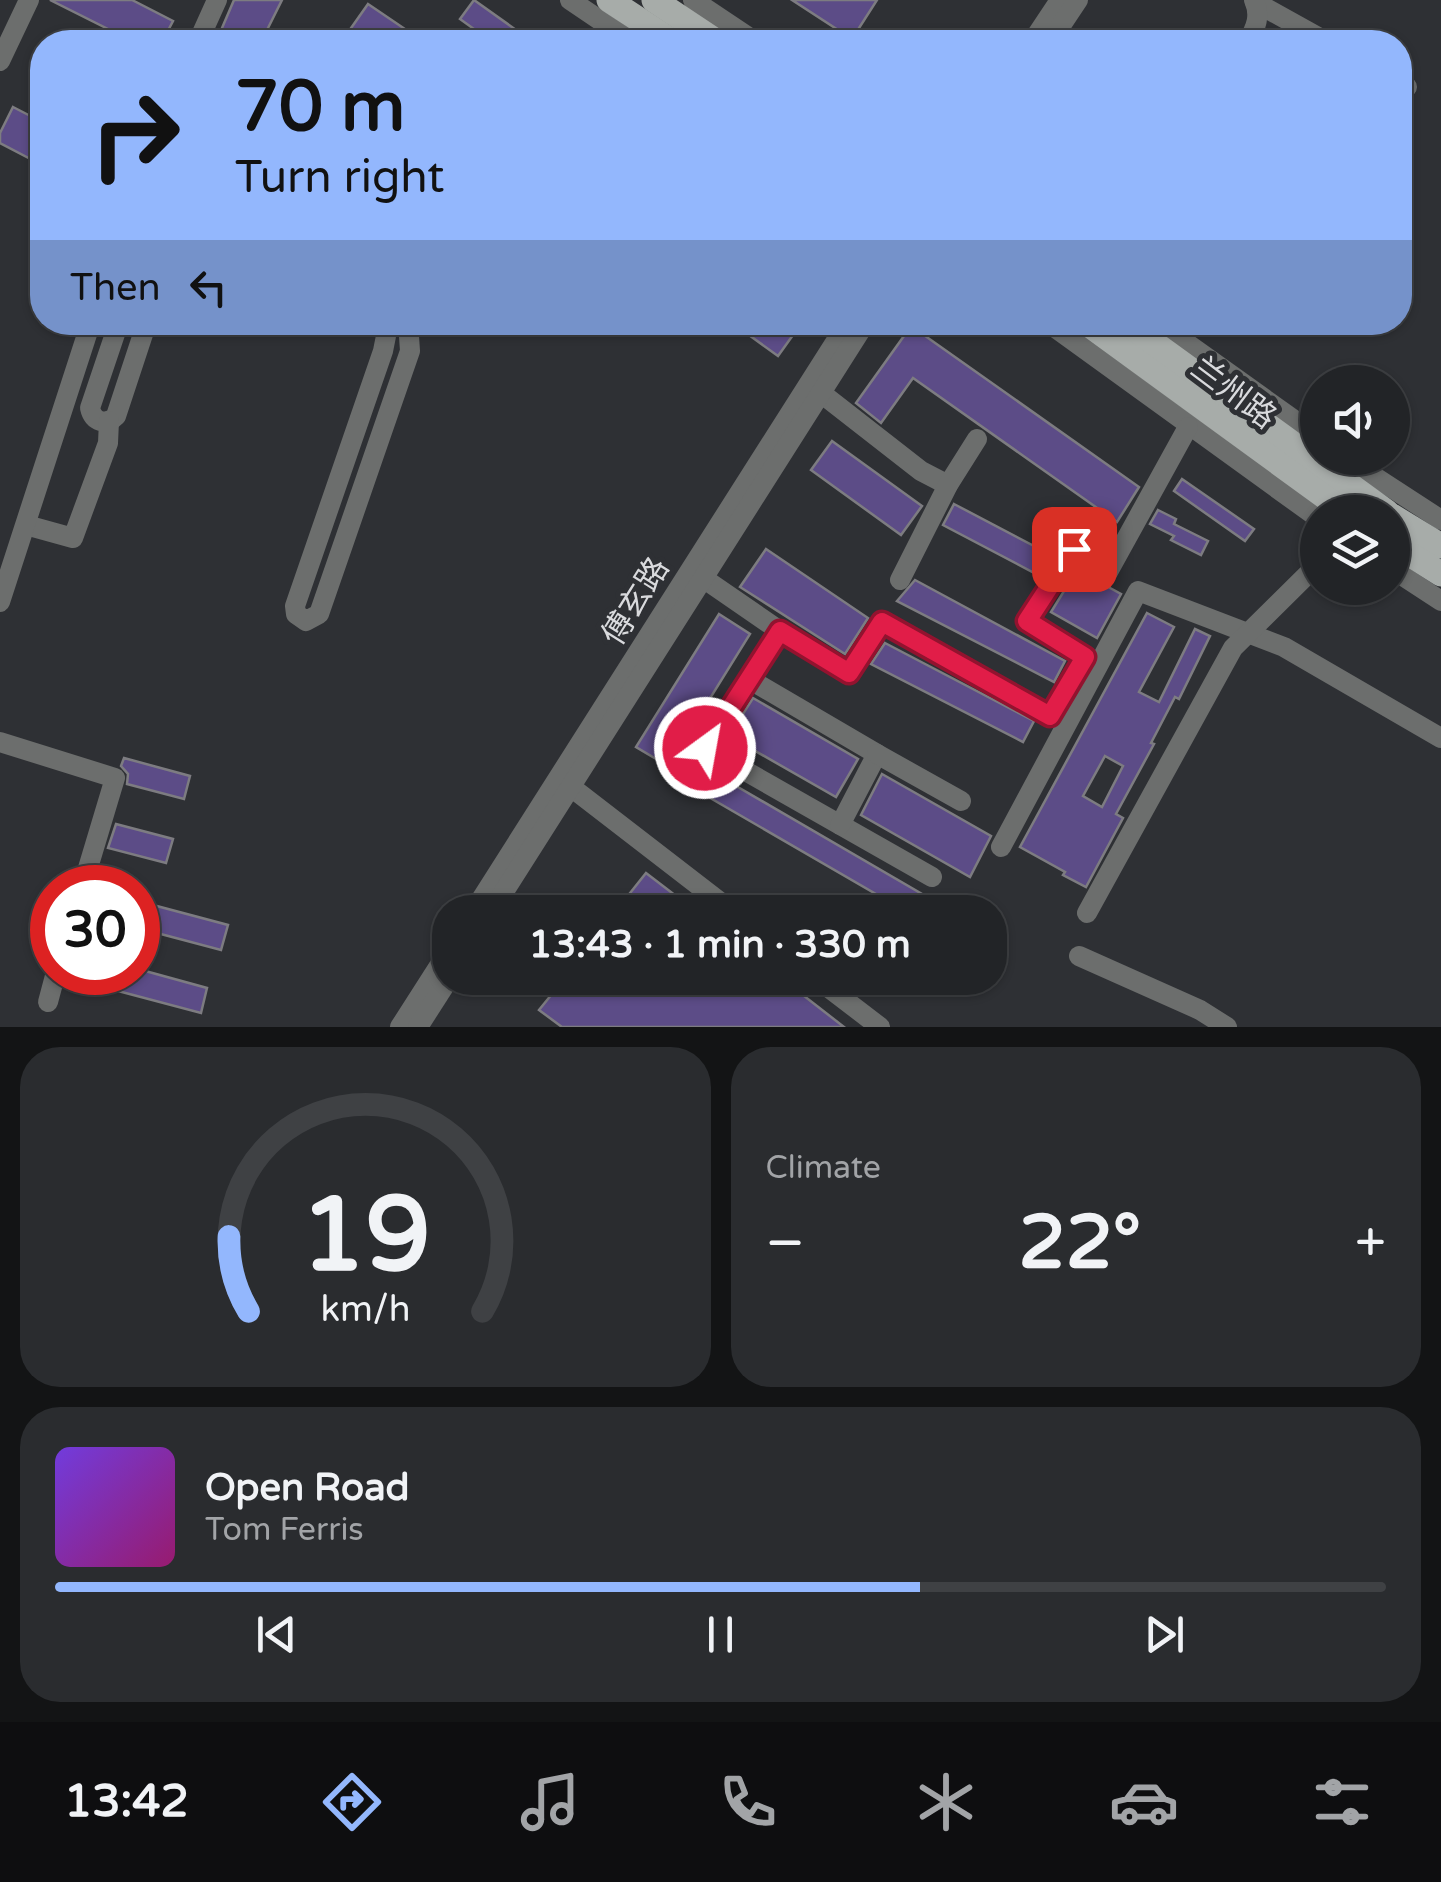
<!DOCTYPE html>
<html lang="en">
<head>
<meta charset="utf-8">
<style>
	:root { --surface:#222427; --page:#2a2c2f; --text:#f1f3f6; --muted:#a2a4a7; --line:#3f4144; --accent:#93b7fd }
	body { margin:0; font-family:"Varela Round","Noto Sans SC",sans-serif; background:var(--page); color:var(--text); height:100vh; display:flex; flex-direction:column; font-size:38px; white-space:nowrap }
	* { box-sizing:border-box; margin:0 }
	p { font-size:32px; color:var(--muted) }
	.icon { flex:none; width:55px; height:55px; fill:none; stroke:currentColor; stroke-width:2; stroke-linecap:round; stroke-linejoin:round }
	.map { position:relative; height:1027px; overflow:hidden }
	.drawer { display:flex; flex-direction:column; gap:20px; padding:20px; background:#131415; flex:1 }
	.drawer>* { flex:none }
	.hud { position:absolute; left:30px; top:30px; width:1382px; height:305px; border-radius:40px; box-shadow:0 2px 8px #0004,0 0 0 2px var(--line); background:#93b7fd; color:#111; overflow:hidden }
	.buttons { position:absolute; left:1300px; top:365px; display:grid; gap:20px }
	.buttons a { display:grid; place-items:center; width:110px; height:110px; border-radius:50%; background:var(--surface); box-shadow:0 2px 8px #0004,0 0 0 2px var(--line); font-size:50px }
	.speed { position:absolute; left:30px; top:865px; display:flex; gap:20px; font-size:50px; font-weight:700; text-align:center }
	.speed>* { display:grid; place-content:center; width:130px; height:130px; border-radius:50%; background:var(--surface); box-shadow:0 2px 8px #0004,0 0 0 2px var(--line); line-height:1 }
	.speed .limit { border:15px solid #d22; background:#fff; color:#111 }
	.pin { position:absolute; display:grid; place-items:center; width:85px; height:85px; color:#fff; margin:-42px; border-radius:20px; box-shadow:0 5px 15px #0006 }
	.me { position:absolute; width:110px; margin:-55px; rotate:32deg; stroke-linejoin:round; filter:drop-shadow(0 0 8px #0008) }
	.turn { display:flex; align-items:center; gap:35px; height:210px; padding:0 40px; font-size:45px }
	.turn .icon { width:130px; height:130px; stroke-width:2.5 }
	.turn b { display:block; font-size:70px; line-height:85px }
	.then { display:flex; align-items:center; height:95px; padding:0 40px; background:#0003; gap:20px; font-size:38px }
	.big { font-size:75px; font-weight:700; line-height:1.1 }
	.drawer .card { flex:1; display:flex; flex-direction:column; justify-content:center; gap:15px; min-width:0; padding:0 35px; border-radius:40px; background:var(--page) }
	.drawer .dial { align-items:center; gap:0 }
	.dial svg { height:260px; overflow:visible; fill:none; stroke:var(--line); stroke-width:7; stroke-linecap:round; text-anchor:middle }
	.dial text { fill:var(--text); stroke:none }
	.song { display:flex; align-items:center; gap:30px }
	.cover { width:120px; height:120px; border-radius:15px; background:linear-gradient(135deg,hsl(260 70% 55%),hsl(320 70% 35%)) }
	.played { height:10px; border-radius:5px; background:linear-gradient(90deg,var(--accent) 65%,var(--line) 65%) }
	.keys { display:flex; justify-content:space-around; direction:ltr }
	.heat { display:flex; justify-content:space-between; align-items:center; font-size:55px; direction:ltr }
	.drawer .tiles { flex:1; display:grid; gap:20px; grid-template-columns:1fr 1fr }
	.card:last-child { grid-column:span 2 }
	.trip { position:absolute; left:432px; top:895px; width:575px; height:100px; border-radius:40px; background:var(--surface); box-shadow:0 2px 8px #0004,0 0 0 2px var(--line); font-weight:700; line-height:100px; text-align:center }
	.menu { display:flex; height:160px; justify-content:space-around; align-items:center; background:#0e0e10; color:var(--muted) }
	.menu .icon { width:70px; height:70px }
	.menu .current { color:var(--accent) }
	.menu b { font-size:45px; color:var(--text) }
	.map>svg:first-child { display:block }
	.building { fill:#5c4c87; stroke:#7d7c81; stroke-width:2.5; fill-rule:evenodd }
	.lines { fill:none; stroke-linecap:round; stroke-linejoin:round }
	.minor { stroke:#6c6e6d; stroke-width:20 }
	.major { stroke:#a7aca9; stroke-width:25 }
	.route-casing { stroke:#92132f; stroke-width:25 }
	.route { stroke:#e11d48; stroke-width:18 }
	.labels { text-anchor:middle; stroke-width:10; stroke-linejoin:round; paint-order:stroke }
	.street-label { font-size:32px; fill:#d9dadd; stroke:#2e3034 }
</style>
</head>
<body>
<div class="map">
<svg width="1441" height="1027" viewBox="0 0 1441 1027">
	<rect width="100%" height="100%" fill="#2e3034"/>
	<g class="building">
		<polygon points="50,0 132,0 173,21 162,42 134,42"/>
		<polygon points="234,0 282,0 261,42 216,42"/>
		<polygon points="474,0 533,42 492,42 460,19"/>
		<polygon points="792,0 877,0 852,39"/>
		<polygon points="368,4 424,42 366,42 349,31"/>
		<polygon points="13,107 42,122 42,165 0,143 0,133"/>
		<polygon points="731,322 775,322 793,335 778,356"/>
		<polygon points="921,333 1139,487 1117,522 913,378 881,423 856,403 904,336"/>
		<polygon points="832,441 922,506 901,535 811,470"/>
		<polygon points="1182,479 1254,529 1245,541 1174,491"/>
		<polygon points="954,504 1053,556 1040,576 943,525"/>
		<polygon points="1158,510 1176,519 1174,524 1208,541 1201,555 1171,540 1174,536 1150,524"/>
		<polygon points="766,549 868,618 845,654 740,587"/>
		<polygon points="1077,570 1121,594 1097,638 1051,612"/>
		<polygon points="915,580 1065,661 1054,682 897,601"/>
		<path d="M1147,613L1174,627L1139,692L1159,702L1195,629L1210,636L1179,699L1175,697L1151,743L1154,744L1116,814L1123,818L1086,887L1063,875L1065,872L1020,847ZM1105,756L1123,766L1102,807L1083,796Z"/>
		<polygon points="719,614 750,634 668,766 636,747"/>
		<polygon points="885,643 1034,721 1023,742 871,664"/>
		<polygon points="753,698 858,759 836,797 729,736"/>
		<polygon points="124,758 190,776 184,799 127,784 128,774 121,766"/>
		<polygon points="712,772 953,912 907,912 700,792"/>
		<polygon points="882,774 991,836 970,877 861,815"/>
		<polygon points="116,824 173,839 166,863 108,848"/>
		<polygon points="646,873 697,912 615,912"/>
		<polygon points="138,901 228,925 221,950 138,928"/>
		<polygon points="138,969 207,988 201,1013 69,978 69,972 138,972"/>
		<polygon points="565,978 781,978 844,1027 562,1027 539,1010"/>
	</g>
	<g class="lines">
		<g class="minor">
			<polyline points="570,0 632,42"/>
			<polyline points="693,0 756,42"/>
			<polyline points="1255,2 1327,42"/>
			<polyline points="198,42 217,0"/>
			<polyline points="1032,42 1060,0"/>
			<polyline points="1050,42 1078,0"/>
			<path d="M1248,42C1256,27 1261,16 1254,0"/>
			<polyline points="0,61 29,0"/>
			<polyline points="1400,84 1407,87"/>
			<path d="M119,322L90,408C93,422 106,426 116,416L147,322"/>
			<polyline points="382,322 386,336 383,351 295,606 296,614 306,621 319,614 410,351 408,322"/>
			<polyline points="1047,322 1318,518"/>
			<polyline points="1157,322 1318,437"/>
			<polyline points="821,393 921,471 948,485"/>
			<polyline points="1346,458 1441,520"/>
			<polyline points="26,525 73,538 108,443 109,421"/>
			<polyline points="1392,569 1441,601"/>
			<polyline points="703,578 780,631 849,673 882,622 1051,715 1085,657 1027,621 1074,549 1108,572 1188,427"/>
			<polyline points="900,580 948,485 977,439"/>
			<polyline points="0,602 91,322"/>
			<polyline points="780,631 705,748 932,877"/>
			<polyline points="749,679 877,754 840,825"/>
			<polyline points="0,742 115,778 82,888"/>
			<polyline points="877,754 961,801"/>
			<polyline points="571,787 733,912"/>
			<polyline points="1001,847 1138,591 1284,647 1441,738"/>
			<polyline points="473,912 848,322"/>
			<polyline points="491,912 866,322"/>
			<polyline points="1087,913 1233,648 1318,564"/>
			<polyline points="1079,956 1200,1010 1227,1027"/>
			<polyline points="816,978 880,1027"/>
			<polyline points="48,1002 56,972"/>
			<polyline points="400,1027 450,949"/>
			<polyline points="418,1027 450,977"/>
		</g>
		<g class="major">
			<polyline points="609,0 673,42"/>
			<polyline points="654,0 717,42"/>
			<polyline points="1085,322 1346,512"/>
			<polyline points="1125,322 1387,512"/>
			<polyline points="1392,516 1441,546"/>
			<polyline points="1392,543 1441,574"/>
		</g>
	</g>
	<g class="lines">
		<defs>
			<polyline id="route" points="705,748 780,631 849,673 882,622 1050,716 1085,657 1027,621 1074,549"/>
		</defs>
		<use href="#route" class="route-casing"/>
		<use href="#route" class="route"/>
	</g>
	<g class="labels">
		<g class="street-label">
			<text transform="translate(1234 392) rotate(37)" y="11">兰州路</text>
			<text transform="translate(635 601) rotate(-58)" y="11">傅玄路</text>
		</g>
	</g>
</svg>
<div class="buttons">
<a><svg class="icon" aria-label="sound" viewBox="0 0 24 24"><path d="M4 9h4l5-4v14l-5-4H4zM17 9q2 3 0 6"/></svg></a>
<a><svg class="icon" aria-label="layers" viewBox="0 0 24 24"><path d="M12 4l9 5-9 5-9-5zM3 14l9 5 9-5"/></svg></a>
</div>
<div class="speed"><div class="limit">30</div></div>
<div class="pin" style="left:1074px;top:549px;background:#d93025"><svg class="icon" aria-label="arrive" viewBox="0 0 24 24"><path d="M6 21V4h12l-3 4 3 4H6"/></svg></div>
<svg class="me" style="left:705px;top:748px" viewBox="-20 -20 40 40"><circle r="17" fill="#e11d48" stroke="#fff" stroke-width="3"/><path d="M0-11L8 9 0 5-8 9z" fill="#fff"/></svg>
<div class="trip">13:43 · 1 min · 330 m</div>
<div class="hud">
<div class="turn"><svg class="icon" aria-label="right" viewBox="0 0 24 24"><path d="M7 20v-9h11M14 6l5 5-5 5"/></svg><div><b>70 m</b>Turn right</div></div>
<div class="then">Then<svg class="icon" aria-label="left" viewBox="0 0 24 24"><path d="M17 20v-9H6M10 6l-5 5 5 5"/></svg></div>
</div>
</div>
<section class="drawer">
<div class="tiles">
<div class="card dial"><svg viewBox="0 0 100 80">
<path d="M14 69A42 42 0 1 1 86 69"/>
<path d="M14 69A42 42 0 0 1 8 46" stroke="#93b7fd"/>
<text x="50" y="56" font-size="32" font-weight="700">19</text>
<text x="50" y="72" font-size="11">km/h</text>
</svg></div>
<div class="card"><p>Climate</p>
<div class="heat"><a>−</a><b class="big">22°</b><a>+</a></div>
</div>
<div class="card">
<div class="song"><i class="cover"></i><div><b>Open Road</b><p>Tom Ferris</p></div></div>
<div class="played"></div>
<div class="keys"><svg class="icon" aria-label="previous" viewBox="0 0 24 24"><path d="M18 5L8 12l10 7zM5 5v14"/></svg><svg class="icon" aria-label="pause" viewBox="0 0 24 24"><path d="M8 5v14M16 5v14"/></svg><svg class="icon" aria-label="next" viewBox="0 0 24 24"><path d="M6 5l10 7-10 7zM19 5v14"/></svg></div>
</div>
</div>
</section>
<nav class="menu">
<b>13:42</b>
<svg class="icon current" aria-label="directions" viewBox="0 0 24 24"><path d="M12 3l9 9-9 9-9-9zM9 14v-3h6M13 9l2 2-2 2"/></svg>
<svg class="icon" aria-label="music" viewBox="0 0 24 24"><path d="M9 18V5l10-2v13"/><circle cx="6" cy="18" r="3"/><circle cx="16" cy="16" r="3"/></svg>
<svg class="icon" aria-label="phone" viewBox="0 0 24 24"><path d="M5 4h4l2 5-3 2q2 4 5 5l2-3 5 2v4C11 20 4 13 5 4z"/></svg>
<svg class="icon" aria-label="climate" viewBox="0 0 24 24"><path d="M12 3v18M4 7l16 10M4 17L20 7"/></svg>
<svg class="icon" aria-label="car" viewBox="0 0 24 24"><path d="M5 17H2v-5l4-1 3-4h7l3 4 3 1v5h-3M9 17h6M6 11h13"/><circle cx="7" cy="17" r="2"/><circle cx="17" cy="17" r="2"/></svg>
<svg class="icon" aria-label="filters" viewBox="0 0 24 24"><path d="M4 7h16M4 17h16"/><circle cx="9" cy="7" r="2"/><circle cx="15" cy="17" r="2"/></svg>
</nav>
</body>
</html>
